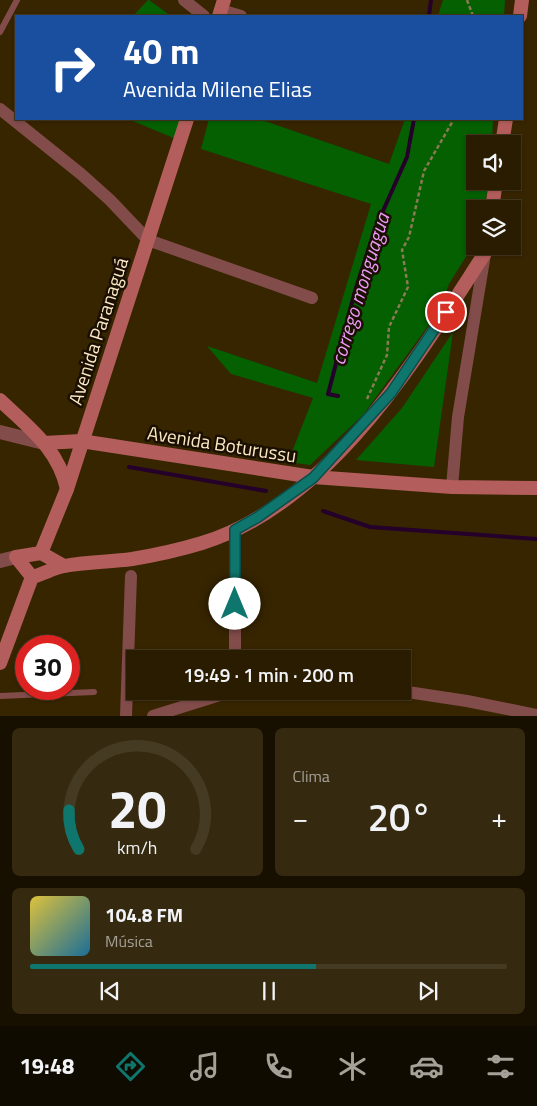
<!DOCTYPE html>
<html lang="pt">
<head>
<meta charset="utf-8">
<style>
	:root { --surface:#291c00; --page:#35290f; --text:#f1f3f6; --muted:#a5a199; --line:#453a22; --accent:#0f766e }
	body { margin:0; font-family:"Titillium Web",sans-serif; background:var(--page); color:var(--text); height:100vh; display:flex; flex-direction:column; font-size:19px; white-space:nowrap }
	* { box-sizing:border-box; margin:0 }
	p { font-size:16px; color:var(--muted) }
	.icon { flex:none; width:28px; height:28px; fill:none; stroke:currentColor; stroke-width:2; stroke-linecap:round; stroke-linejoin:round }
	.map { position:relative; height:716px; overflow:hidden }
	.sheet { display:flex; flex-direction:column; gap:12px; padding:12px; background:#170f00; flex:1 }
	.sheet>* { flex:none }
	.hud { position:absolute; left:15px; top:15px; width:508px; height:105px; border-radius:0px; box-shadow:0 1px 4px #0004,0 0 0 1px var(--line); background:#1a4fa0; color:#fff; overflow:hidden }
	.controls { position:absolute; left:466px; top:135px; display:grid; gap:10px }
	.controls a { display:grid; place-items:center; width:55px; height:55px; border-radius:0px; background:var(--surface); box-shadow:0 1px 4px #0004,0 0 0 1px var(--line); font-size:25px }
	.speed { position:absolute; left:15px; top:635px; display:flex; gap:10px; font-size:25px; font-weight:700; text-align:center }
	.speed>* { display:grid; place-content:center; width:65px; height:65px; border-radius:50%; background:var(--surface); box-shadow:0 1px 4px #0004,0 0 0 1px var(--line); line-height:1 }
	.speed .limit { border:8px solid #d22; background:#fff; color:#111 }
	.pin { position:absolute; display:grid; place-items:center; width:42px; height:42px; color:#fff; margin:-21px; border:2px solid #fff; border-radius:50%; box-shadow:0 1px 5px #0007 }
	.me { position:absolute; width:55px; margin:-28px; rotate:0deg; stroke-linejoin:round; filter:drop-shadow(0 0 4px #0008) }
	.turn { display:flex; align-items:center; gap:18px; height:105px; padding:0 25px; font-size:22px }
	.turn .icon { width:65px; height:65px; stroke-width:2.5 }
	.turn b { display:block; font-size:35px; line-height:42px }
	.big { font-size:38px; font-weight:600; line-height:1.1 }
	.sheet .widget { flex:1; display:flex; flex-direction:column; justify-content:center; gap:8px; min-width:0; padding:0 18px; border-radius:8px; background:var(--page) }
	.sheet .dial { align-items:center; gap:0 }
	.dial svg { height:130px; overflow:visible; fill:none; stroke:var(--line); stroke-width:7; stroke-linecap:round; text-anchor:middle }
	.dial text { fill:var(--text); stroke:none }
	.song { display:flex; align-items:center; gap:15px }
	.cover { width:60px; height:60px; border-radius:8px; background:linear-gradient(135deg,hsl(50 70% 55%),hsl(200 70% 35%)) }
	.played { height:5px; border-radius:2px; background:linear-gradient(90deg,var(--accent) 60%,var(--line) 60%) }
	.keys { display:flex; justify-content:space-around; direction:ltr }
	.heat { display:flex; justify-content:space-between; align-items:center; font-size:28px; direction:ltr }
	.sheet .tiles { flex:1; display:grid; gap:12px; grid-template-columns:1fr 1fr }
	.widget:last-child { grid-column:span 2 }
	.trip { position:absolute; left:126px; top:650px; width:285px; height:50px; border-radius:0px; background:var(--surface); box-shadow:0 1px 4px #0004,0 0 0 1px var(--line); font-weight:600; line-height:50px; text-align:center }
	.tab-bar { display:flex; height:80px; justify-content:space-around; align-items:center; background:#100b00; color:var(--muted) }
	.tab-bar .icon { width:35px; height:35px }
	.tab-bar .on { color:var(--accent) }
	.tab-bar b { font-size:22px; color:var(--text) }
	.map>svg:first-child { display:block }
	.green { fill:#046000 }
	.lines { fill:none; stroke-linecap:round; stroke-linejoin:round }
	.stream { stroke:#24002b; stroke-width:4 }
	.path { stroke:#8c7955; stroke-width:2.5; stroke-dasharray:4 2.5; stroke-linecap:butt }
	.service { stroke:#824c4b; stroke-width:6 }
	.minor { stroke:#824c4b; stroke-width:12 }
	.tertiary { stroke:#824c4b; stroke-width:14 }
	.secondary { stroke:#b35e5d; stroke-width:14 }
	.route-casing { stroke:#0a4d48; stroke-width:12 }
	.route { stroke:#0f766e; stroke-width:9 }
	.labels { text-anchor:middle; stroke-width:5; stroke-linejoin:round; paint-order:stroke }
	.street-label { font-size:19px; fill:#fbe8c5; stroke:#1a0f00 }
	.water-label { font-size:20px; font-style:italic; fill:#ec9bf9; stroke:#1a0f00 }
</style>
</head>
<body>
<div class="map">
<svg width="537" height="716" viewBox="0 0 537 716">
	<rect width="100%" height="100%" fill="#372500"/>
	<g class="green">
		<polygon points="148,0 149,0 171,16 133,16"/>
		<polygon points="443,0 505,0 504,16 438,16"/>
		<polygon points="128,119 183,119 176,139"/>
		<polygon points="209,119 259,119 389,164 405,119 493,119 492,144 475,144 475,181 489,181 484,209 475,209 475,242 449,284 439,311 363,415 310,465 288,462 313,398 231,374 207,346 317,383 371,204 201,149"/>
		<polygon points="453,332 434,467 356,460 402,408"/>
	</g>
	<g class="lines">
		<g class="stream">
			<polyline points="429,16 431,0"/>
			<polyline points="338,396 328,394 355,291 375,229 407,157 414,119"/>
			<polyline points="129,467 266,491"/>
			<polyline points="323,511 370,527 537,539"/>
		</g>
		<g class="path">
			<polyline points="467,0 473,16"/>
			<polyline points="367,399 387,355 389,327 408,287 402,250 409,237 424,171 454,119"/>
		</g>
		<g class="service">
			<polyline points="0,32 17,0"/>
			<polyline points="0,696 94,692"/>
		</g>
		<g class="minor">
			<polyline points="184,0 204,16"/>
			<polyline points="221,10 241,16"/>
			<polyline points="0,109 81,174 110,200 148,240 312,298"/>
			<polyline points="452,487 458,417 485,254"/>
			<polyline points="235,659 235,530"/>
			<polyline points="401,691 467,701 537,715"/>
			<polyline points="126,716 131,576"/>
			<polyline points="153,716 233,691"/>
		</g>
		<g class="tertiary">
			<polyline points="0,432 44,443"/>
			<polyline points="0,561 16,557"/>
		</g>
		<g class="secondary">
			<polyline points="219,16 224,0"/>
			<polyline points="520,16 522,0"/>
			<polyline points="502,144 506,119"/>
			<polyline points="492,209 496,181"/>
			<path d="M0,400C28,427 58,448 67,489"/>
			<polyline points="44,443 81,441 313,477 452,487 537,488"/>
			<polyline points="41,553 67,489 187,119"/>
			<polyline points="32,577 16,557 41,553 64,566"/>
			<path d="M0,663L32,577C43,574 54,568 64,566C86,562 110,562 132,559C156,555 179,550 202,543C331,503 416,359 485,253L486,246"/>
		</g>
	</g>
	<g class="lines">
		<defs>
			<polyline id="route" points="235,604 235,530 258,517 313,478 391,393 446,312"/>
		</defs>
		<use href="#route" class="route-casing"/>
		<use href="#route" class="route"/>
	</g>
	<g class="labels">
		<g class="street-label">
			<text transform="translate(98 331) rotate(-72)" y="7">Avenida Paranaguá</text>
			<text transform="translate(222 444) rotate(9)" y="7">Avenida Boturussu</text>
		</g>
		<g class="water-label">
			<text transform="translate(360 289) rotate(-73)" y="7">corrego monguagua</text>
		</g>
	</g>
</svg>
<div class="controls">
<a><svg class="icon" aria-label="sound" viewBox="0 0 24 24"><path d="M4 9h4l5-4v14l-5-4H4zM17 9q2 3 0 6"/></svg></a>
<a><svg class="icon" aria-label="layers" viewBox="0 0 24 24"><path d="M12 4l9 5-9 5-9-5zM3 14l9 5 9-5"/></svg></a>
</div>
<div class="speed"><div class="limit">30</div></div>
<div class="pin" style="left:446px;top:312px;background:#d93025"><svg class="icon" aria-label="arrive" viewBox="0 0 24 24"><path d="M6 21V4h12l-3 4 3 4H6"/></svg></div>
<svg class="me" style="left:235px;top:604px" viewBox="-20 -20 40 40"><circle r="19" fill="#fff"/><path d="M0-13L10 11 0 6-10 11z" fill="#0f766e"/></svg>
<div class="trip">19:49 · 1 min · 200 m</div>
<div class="hud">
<div class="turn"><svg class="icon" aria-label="right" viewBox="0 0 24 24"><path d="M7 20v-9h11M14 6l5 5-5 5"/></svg><div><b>40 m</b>Avenida Milene Elias</div></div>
</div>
</div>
<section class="sheet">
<div class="tiles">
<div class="widget dial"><svg viewBox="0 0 100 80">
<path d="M14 69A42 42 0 1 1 86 69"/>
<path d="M14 69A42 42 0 0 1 8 45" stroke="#0f766e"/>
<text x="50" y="56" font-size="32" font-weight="700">20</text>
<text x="50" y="72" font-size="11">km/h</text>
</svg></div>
<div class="widget"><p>Clima</p>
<div class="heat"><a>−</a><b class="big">20°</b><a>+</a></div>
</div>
<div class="widget">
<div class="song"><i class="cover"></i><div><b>104.8 FM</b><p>Música</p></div></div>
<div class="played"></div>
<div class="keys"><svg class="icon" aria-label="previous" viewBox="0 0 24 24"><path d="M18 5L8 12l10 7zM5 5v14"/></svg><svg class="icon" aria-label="pause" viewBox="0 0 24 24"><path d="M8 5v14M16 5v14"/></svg><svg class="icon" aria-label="next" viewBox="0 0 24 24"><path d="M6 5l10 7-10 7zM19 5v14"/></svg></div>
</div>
</div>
</section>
<nav class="tab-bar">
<b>19:48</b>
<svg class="icon on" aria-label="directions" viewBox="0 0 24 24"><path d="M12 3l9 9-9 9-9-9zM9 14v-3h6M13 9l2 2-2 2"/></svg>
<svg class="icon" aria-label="music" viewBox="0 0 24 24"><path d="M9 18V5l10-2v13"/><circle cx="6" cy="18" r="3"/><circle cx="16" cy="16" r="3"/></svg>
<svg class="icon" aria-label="phone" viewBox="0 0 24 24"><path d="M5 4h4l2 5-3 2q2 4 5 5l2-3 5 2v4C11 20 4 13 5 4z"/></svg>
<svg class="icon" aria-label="climate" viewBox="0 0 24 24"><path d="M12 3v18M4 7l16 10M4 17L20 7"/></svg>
<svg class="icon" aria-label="car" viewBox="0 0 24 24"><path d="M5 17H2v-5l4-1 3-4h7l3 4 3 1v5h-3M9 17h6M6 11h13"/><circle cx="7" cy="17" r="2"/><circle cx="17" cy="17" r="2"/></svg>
<svg class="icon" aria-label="filters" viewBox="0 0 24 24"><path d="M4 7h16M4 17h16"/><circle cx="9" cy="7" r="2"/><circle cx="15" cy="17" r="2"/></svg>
</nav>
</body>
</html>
